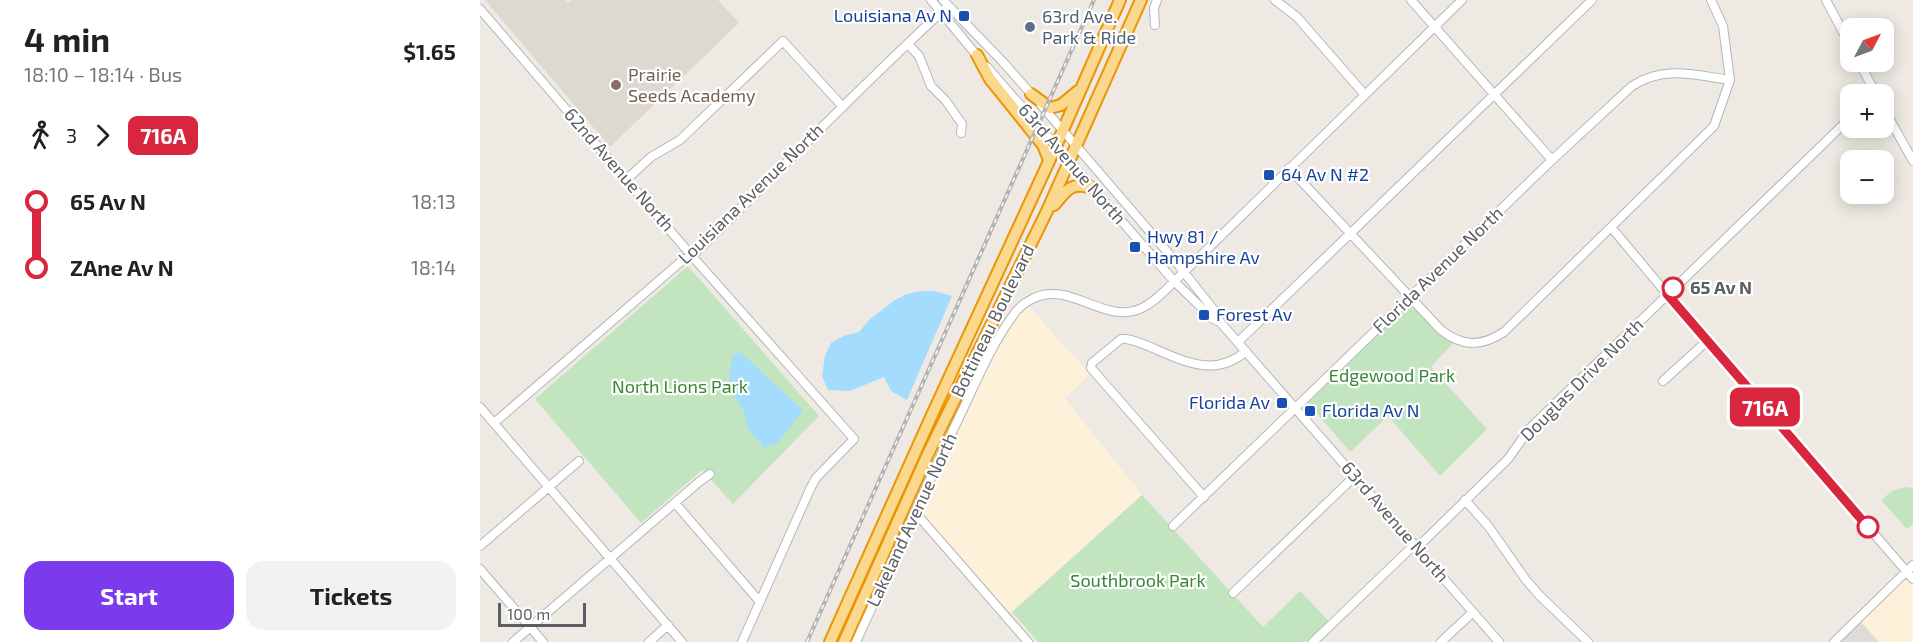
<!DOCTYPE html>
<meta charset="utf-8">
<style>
body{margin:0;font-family:"Exo 2",sans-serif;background:#f2f2f2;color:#222;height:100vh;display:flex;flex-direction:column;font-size:22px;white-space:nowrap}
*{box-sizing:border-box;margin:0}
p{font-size:20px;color:#767676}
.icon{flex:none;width:33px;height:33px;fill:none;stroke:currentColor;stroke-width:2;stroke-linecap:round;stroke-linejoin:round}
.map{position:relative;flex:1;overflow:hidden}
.side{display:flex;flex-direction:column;background:#fff;width:480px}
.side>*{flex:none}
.badge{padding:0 12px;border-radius:9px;font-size:21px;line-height:39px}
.needle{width:39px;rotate:49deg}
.tools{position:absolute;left:1360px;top:18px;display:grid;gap:12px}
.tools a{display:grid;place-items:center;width:54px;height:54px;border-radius:12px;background:#fff;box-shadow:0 3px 15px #0003;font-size:30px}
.scale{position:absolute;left:18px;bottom:15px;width:88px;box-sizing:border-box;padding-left:6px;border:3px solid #5b5f63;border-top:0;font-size:16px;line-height:21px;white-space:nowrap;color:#5b5f63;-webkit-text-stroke:4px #fff;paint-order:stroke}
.map>.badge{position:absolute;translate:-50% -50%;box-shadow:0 0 0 3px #fff}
.legs{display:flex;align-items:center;gap:9px;height:66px;padding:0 24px;font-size:20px}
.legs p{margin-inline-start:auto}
.overview{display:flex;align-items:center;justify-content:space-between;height:102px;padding:0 24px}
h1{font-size:33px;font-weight:700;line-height:45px}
.cta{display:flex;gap:12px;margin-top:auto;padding:12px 24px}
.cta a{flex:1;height:69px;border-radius:18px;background:#7c3aed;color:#fff;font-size:24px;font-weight:700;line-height:69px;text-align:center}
.cta a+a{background:#f2f2f2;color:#222}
ul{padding:0 24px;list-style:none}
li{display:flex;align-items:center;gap:21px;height:66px;font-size:22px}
li i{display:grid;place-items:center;width:9px;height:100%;margin:0 8px;background:currentColor}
li i::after{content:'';width:15px;height:15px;margin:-8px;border:4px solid;border-radius:50%;background:#fff}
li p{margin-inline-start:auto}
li:first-child i{background:linear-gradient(#0000 50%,currentColor 0)}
li:last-child i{background:linear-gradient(currentColor 50%,#0000 0)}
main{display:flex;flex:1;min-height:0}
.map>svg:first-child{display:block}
.commercial{fill:#fdf2d9}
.industrial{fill:#dfdcd7}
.education{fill:#ddd9d1}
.green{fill:#c2e5c0}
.water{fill:#a3dcfd}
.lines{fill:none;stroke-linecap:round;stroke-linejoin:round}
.minor-casing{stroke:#b3b6ba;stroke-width:10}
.highway-casing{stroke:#eb9505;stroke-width:14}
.minor{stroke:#fff;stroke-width:8}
.highway{stroke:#fad88d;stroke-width:10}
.rail-casing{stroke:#b2b3b3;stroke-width:4}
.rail{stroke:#fff;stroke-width:1.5;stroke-dasharray:4.5;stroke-linecap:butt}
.line-1-casing{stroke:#fff;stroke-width:14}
.line-1{stroke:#d7263d;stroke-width:9}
.transit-dot{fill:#1a4fb4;stroke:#fff;stroke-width:2}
.service-dot{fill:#5c6f8a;stroke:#fff;stroke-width:2}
.education-dot{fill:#8d6e63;stroke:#fff;stroke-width:2}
.stop-1-dot{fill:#fff;stroke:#d7263d;stroke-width:3}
.labels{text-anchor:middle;stroke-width:4.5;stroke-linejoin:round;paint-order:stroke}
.transit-label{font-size:18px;fill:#164399;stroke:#fff;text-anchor:start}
.service-label{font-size:18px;fill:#4e5e75;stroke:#fff;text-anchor:start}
.education-label{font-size:18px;fill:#785e54;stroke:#fff;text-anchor:start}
.street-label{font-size:18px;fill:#5b5f63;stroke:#fff}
.stop-label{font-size:18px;font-weight:bold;fill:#5b5f63;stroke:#fff;text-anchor:start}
.park-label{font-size:18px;fill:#398637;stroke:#fff}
</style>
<main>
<section class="side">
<div class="overview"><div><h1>4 min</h1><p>18:10 – 18:14 · Bus</p></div><b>$1.65</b></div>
<div class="legs"><svg class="icon" aria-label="walk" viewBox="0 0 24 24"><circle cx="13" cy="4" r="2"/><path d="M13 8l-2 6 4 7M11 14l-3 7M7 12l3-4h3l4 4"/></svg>3<svg class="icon" aria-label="forward" viewBox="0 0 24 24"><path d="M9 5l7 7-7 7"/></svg><b class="badge" style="background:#d7263d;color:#fff">716A</b></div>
<ul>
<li><i style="color:#d7263d"></i><b>65 Av N</b><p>18:13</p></li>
<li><i style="color:#d7263d"></i><b>ZAne Av N</b><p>18:14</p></li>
</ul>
<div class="cta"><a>Start</a><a>Tickets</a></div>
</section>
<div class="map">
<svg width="1433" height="642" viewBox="0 0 1433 642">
<rect width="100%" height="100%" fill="#eeeae3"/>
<path class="commercial" d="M547 305 610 374 585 399 662 495 530 614 441 514 440 507 529 325Z
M1423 580 1433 583V642H1399L1381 622Z"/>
<path class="industrial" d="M1381 622 1399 642H1360Z"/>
<path class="education" d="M5 0H85L89 3 92 0H238L259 23 130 147Z"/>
<path class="green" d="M208 266 339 416 253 504 222 470 161 523 55 399Z
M929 304 962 336 973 343 951 367 1007 429 960 476 908 416 870 452 828 403Z
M1424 487 1433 488V524L1427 529 1401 500 1412 491Z
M662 495 783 627 820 591 849 621 827 642H558L532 612Z"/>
<path class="water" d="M442 291H455L472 296 427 400 411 391 404 377 370 391 348 390 342 376 345 356 351 343 366 335 379 332 390 319 415 300 427 294Z
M259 351 323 410 298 443 284 448 268 428 263 410 249 388 250 370 253 355Z"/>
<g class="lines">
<defs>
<path id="minor" d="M451 0 499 58
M463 0 523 62 553 96
M795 0 817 17 885 95
M931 0 1072 160
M1346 0 1371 47
M0 9 212 256 374 439 336 478 331 487 262 642
M675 25 674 8 677 0
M428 44 439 56 451 86 466 101 482 124 481 133
M1379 62 1396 94
M507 67 694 281 733 319 740 322
M561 105 696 262 737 314 740 322 1019 642
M1404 109 1433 161
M809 168 961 330C983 347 1001 347 1024 332L1234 126 1250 80 1243 26 1231 0
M147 179 171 157 200 140 303 41 363 107
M1131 227 1187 294 1433 579
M758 342 1112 0
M1183 381 1227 341
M0 407 202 642
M14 423 204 259 212 256C298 173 380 86 468 6
M724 497 611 368 612 363 641 339C651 338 660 343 668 346 701 360 735 379 766 351
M985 500 1009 527 1046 580 1060 596 1108 642
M195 503 280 602
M435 512 548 642
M693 526 1072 160 1152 86C1185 65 1214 75 1250 80
M0 546 99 461
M0 569 63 642
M753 593 875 476
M33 642 219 482 230 474
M169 642 188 625
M376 642C409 570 441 498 475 426 493 390 508 350 532 317 537 309 544 303 552 299 590 279 624 326 662 308 677 301 691 284 703 273L982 0
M833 642 930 549 944 541 1028 459 1050 428 1371 117
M961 642 993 612
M1354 642 1433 565"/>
<path id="highway" d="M497 55 510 79 563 145 569 160
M551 94 570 108 581 105 598 91
M574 205C587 190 591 181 613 188
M350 642 451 417 576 146 640 0
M364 642 448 454 567 211 661 0"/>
</defs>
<use href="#minor" class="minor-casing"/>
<use href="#highway" class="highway-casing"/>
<use href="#minor" class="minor"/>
<use href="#highway" class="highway"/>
<defs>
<path id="rail" d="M327 642 614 0"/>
</defs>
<use href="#rail" class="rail-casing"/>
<use href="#rail" class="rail"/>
</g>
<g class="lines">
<defs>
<path id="line-1" d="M1193 288 1187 294 1388 527"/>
</defs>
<use href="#line-1" class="line-1-casing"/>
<use href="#line-1" class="line-1"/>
</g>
<g class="transit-dot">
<rect x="478" y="10" width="12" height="12" rx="3"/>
<rect x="783" y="169" width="12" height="12" rx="3"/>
<rect x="649" y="241" width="12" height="12" rx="3"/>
<rect x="718" y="309" width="12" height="12" rx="3"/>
<rect x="796" y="397" width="12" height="12" rx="3"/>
<rect x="824" y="405" width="12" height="12" rx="3"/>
</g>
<circle class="service-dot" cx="550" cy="27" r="6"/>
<circle class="education-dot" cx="136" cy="85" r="6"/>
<g class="stop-1-dot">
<circle cx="1193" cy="288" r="10"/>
<circle cx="1388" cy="527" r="10"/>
</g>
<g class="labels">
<g class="transit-label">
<text x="472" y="22" text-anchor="end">Louisiana Av N</text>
<text x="801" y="181">64 Av N #2</text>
<text x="667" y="243">Hwy 81 /<tspan x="667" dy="21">Hampshire Av</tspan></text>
<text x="736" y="321">Forest Av</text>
<text x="790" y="409" text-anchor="end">Florida Av</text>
<text x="842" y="417">Florida Av N</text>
</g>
<g class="service-label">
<text x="562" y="23">63rd Ave.<tspan x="562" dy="21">Park &amp; Ride</tspan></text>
</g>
<g class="education-label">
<text x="148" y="81">Prairie<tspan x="148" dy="21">Seeds Academy</tspan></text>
</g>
<g class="street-label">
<text transform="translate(592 164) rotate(49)" y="6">63rd Avenue North</text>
<text transform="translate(139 170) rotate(49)" y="6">62nd Avenue North</text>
<text transform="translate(271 194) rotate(-44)" y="6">Louisiana Avenue North</text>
<text transform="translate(958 270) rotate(-44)" y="6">Florida Avenue North</text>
<text transform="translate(513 321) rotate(-64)" y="6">Bottineau Boulevard</text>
<text transform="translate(1102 380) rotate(-45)" y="6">Douglas Drive North</text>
<text transform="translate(432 520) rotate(-65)" y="6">Lakeland Avenue North</text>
<text transform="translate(915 522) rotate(49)" y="6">63rd Avenue North</text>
</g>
<g class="stop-label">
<text x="1210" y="294">65 Av N</text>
</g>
<g class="park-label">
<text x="912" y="382">Edgewood Park</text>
<text x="200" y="393">North Lions Park</text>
<text x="658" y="587">Southbrook Park</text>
</g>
</g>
</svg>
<div class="tools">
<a><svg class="needle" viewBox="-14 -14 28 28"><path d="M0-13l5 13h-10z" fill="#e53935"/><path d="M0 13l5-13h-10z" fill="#767676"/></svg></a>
<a>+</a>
<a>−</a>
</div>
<div class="scale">100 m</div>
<b class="badge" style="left:1285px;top:407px;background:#d7263d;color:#fff">716A</b>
</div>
</main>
